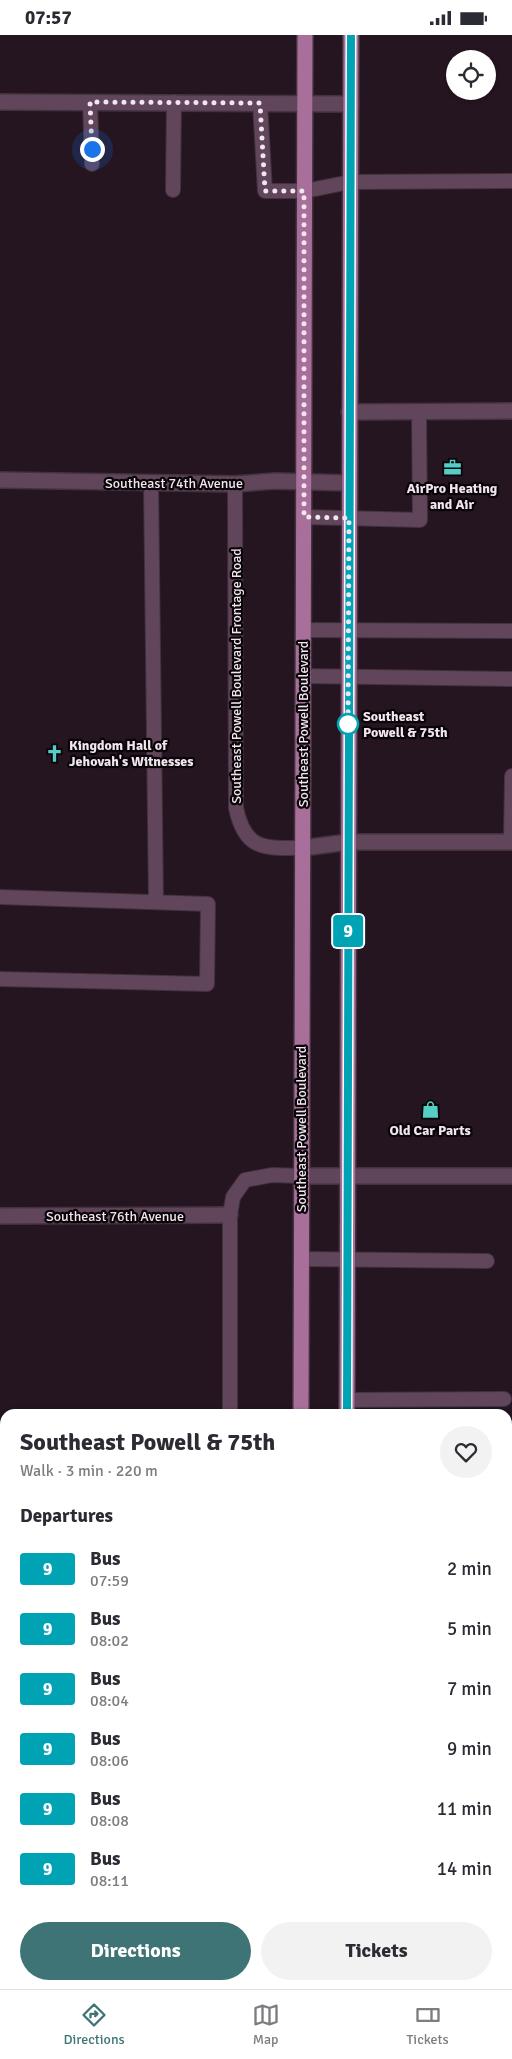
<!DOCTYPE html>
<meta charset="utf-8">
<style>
body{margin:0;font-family:Signika,sans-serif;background:#f2f2f3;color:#2b2b33;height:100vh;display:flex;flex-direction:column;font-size:19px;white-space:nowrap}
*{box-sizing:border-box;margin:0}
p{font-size:16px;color:#7c7c81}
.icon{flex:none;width:28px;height:28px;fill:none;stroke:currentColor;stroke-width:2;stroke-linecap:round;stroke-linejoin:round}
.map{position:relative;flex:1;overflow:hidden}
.sheet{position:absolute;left:0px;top:1374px;width:512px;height:581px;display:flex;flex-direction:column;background:#fff;border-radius:15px 15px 0 0;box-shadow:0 1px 4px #0004}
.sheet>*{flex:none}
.badge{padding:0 10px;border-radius:4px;font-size:18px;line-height:32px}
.tools{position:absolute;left:446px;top:15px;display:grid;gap:10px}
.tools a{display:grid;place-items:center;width:50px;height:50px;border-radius:50%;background:#fff;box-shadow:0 1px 4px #0004;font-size:25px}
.you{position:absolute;width:25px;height:25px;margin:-12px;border:4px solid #fff;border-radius:50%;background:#1a73e8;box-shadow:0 0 0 8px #1a73e833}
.map>.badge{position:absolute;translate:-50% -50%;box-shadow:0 0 0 2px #fff}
h2{padding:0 20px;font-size:19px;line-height:45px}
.round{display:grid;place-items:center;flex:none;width:52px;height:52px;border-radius:26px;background:#f2f2f3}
.summary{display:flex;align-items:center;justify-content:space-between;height:85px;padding:0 20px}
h1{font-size:24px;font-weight:700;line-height:38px}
.primary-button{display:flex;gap:10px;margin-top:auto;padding:10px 20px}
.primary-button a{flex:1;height:58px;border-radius:30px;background:#3e7475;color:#fff;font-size:20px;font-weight:700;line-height:58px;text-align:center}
.primary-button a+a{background:#f2f2f3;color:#2b2b33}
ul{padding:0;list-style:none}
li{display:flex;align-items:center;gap:15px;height:60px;padding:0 20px}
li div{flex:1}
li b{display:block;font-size:19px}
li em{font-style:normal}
li .badge{min-width:55px;font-weight:700;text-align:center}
.status{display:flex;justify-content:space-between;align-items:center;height:35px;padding:0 25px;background:#fff;direction:ltr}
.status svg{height:14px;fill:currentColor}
.tabs{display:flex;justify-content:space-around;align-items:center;height:70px;border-top:1px solid #e1e1e2;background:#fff;font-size:14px;color:#7c7c81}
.tabs a{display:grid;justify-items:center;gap:2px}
.tabs .selected{color:#3e7475}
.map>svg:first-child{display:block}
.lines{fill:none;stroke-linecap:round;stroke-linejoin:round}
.service-casing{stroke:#41323e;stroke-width:16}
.minor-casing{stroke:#41323e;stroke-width:18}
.primary-casing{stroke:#41323e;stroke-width:18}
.service{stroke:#61455a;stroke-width:14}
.minor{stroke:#61455a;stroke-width:15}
.primary{stroke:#a86f9a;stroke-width:15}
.line-casing{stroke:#fff;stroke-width:11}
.line{stroke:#00a3b4;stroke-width:8}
.walk{stroke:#f1e5ee;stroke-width:5;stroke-dasharray:0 9}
.stop-dot{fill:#fff;stroke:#00a3b4;stroke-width:2.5}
.labels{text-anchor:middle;stroke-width:4.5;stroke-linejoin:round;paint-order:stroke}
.street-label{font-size:14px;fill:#f1e5ee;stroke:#090408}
.poi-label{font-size:14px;font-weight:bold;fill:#f1e5ee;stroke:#090408}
.stop-label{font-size:14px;font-weight:bold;fill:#f1e5ee;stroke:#090408;text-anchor:start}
</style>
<div class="status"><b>07:57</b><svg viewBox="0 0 49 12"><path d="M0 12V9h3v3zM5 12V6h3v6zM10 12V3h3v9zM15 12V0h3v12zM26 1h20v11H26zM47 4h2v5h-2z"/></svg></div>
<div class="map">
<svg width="512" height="1954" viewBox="0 0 512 1954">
<rect width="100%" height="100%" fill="#241521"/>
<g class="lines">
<defs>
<path id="service" d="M90 67 92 129
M260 68 265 156H305L350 147 512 146
M173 155 174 67
M151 448 156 867
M235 449 236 773C245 816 265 813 303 813
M304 482 420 485 419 376
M303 595 512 596
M303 641 512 644
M511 807 512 741
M0 862 208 869 207 949 0 944
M301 1224 487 1226
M347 1365 504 1364
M230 1379V1180L233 1162 245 1145 272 1140 301 1141
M508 1909 512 1910
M394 1950V1954
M230 1954V1950"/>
<path id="minor" d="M0 67 351 69
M349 377 512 376
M0 445 235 449 275 446 349 448
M303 813 348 807H512
M301 1141H512
M0 1181 230 1180
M508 1474H512
M0 1556H5
M508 1803H512
M0 1929H5
M59 1950V1954"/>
<path id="primary" d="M301 1379 305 0
M347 1379 351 0
M303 1954V1950
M346 1954V1950"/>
</defs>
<use href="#service" class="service-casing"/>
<use href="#minor" class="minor-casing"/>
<use href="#primary" class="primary-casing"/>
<use href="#service" class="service"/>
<use href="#minor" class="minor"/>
<use href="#primary" class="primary"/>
</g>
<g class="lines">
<defs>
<path id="line" d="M347 1379 351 0"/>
</defs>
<use href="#line" class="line-casing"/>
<use href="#line" class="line"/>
<path class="walk" d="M92 114 90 67 260 68 265 156H304V482L349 483 348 697V689"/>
</g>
<defs>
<symbol id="office-bare" viewBox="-9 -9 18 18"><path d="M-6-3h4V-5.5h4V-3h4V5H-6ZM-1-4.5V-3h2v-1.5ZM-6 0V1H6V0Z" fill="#55cec5" stroke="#090408" stroke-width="2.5" paint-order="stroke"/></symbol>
<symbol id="church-bare" viewBox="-9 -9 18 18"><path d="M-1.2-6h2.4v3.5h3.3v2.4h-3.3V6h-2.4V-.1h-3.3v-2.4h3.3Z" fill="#55cec5" stroke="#090408" stroke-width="2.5" paint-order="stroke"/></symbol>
<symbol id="shop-bare" viewBox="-9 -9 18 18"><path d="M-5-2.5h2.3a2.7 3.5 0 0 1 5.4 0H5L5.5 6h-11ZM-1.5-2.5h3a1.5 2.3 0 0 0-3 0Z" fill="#55cec5" stroke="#090408" stroke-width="2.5" paint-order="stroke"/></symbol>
</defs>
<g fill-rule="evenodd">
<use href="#office-bare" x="440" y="420" width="25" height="25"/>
<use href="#church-bare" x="42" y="706" width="25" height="25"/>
<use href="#shop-bare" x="418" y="1062" width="25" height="25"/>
</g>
<circle class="stop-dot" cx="348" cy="689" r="10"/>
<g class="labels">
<g class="street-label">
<text x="174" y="453">Southeast 74th Avenue</text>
<text transform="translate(236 641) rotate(-90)" y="5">Southeast Powell Boulevard Frontage Road</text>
<text transform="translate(303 689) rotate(-90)" y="5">Southeast Powell Boulevard</text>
<text transform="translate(301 1094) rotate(-90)" y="5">Southeast Powell Boulevard</text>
<text x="115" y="1186">Southeast 76th Avenue</text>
</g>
<g class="poi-label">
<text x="452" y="458">AirPro Heating<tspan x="452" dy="16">and Air</tspan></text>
<text x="69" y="715" text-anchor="start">Kingdom Hall of<tspan x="69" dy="16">Jehovah's Witnesses</tspan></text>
<text x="430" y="1100">Old Car Parts</text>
</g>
<g class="stop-label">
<text x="363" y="686">Southeast<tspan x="363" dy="16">Powell &amp; 75th</tspan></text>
</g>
</g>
</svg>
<div class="tools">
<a><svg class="icon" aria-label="locate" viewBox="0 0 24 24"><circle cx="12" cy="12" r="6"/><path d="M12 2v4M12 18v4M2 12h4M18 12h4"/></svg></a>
</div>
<div class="you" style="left:92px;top:114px"></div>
<b class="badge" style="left:348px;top:896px;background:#00a3b4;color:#fff">9</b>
<section class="sheet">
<div class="summary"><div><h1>Southeast Powell &amp; 75th</h1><p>Walk · 3 min · 220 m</p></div><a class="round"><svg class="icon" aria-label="heart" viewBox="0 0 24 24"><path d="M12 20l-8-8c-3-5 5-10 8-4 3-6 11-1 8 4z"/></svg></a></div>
<h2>Departures</h2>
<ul>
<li><span class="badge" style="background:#00a3b4;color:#fff">9</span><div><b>Bus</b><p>07:59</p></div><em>2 min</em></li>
<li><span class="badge" style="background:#00a3b4;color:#fff">9</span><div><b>Bus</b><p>08:02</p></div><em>5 min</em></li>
<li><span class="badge" style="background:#00a3b4;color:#fff">9</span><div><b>Bus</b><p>08:04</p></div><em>7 min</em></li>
<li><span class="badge" style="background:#00a3b4;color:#fff">9</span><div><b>Bus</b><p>08:06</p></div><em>9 min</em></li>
<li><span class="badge" style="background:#00a3b4;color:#fff">9</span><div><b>Bus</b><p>08:08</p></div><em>11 min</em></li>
<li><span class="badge" style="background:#00a3b4;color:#fff">9</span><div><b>Bus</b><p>08:11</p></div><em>14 min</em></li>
</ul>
<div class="primary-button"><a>Directions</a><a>Tickets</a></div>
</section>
</div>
<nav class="tabs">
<a class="selected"><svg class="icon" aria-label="directions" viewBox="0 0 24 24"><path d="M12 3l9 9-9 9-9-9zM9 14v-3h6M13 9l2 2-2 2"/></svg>Directions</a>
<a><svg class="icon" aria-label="map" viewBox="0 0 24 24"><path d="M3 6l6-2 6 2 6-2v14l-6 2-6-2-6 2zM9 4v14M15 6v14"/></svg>Map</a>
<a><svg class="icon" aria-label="tickets" viewBox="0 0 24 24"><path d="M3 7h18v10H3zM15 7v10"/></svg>Tickets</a>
</nav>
